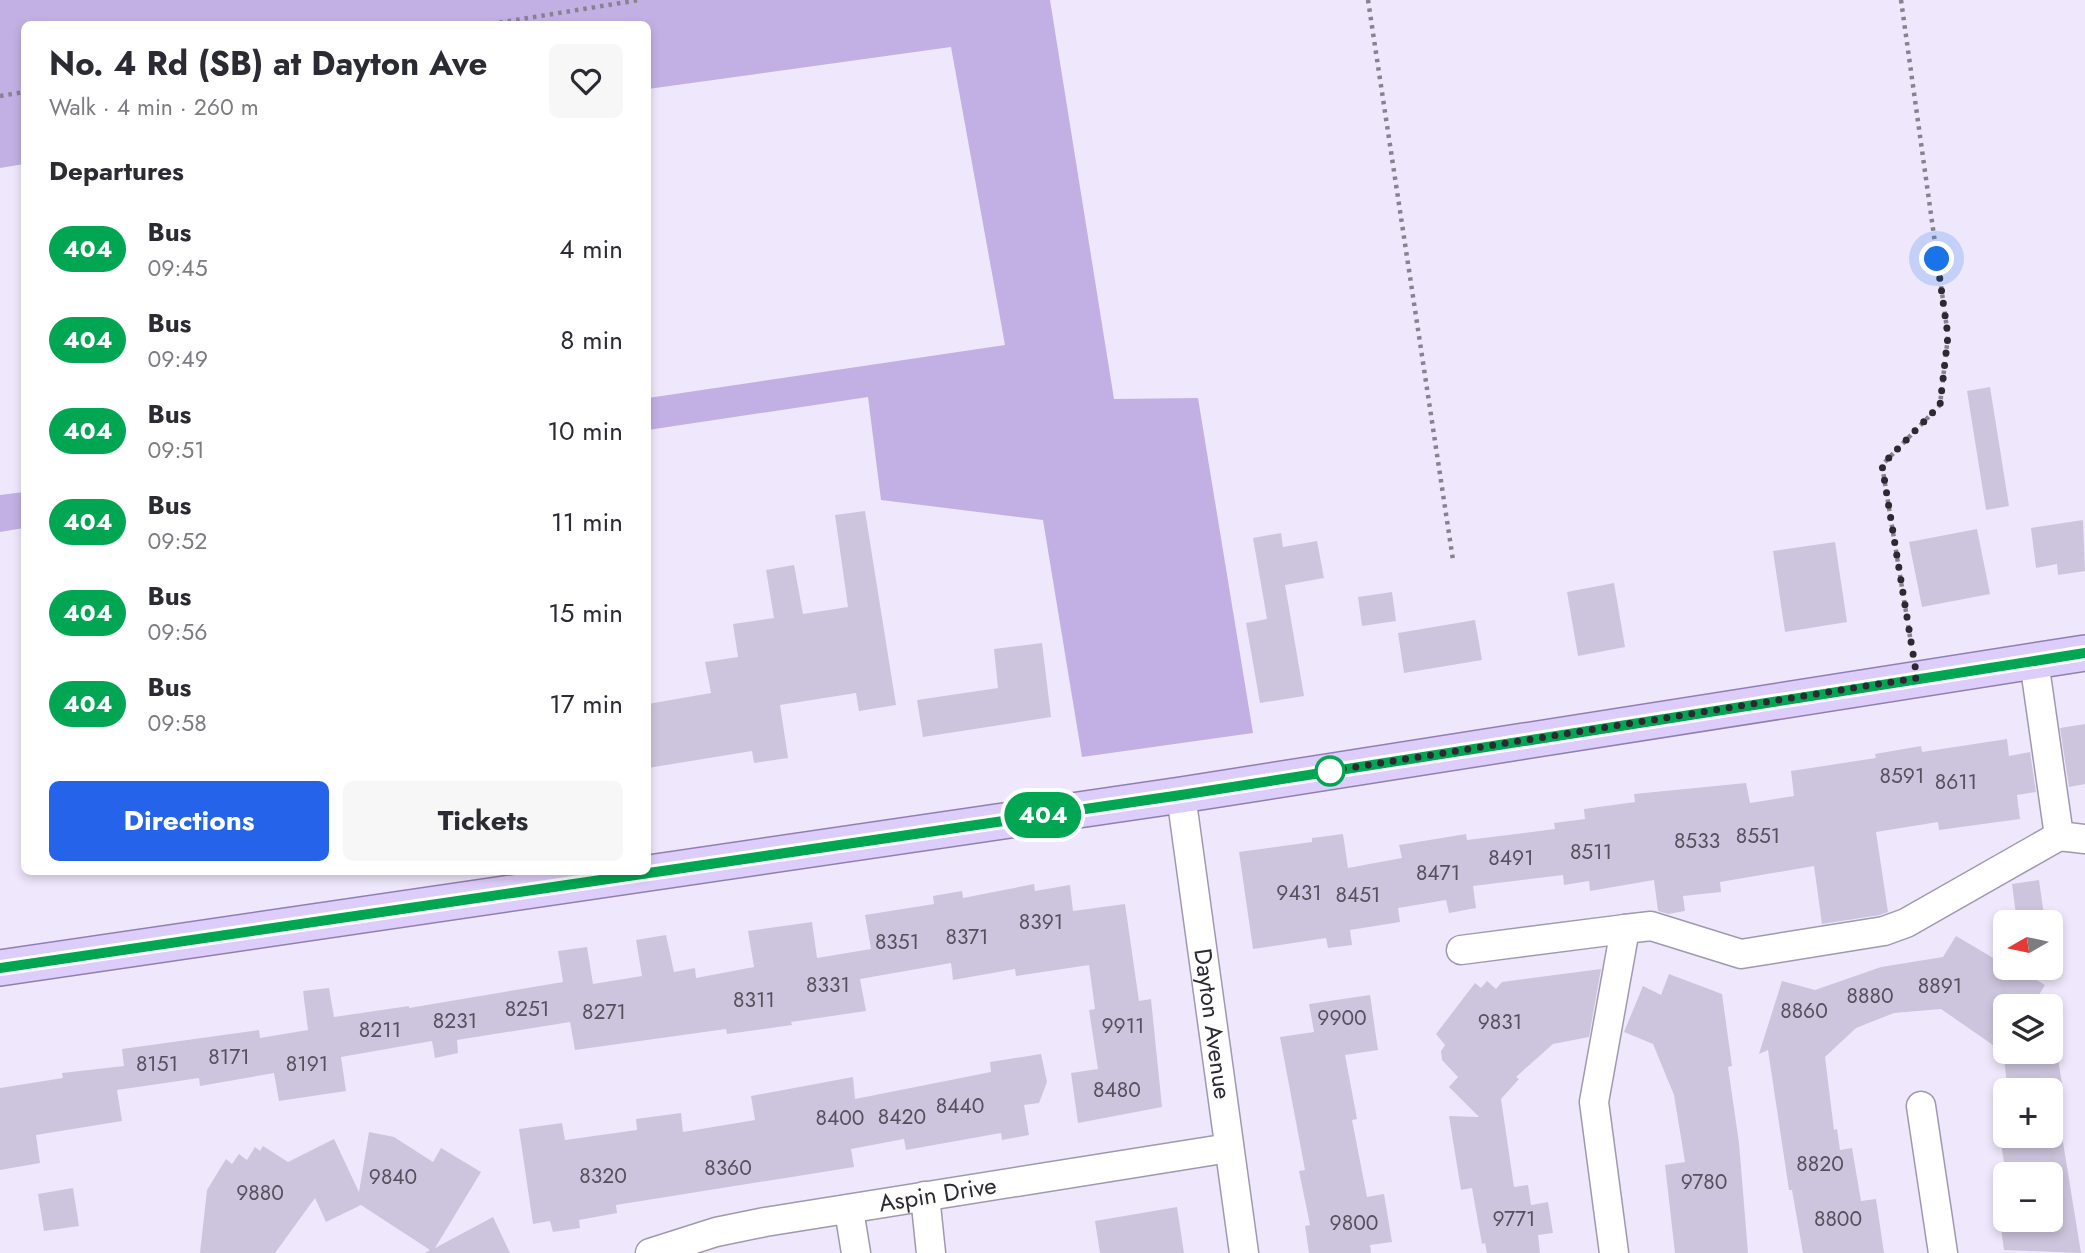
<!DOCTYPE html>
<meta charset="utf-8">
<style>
body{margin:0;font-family:Jost,sans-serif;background:#f7f7f7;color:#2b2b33;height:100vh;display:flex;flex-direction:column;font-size:26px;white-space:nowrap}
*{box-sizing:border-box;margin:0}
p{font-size:23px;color:#7c7c81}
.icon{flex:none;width:38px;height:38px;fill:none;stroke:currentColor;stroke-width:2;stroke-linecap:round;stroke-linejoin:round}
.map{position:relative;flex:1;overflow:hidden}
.side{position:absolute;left:21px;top:21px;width:630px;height:854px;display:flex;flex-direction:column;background:#fff;border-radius:10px;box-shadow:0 4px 10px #0003}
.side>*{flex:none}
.badge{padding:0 14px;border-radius:23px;font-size:24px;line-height:46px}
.needle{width:46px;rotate:261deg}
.fabs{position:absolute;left:1993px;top:910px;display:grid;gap:14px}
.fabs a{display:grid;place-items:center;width:70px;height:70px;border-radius:10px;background:#fff;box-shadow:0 4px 10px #0003;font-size:35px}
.you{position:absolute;width:35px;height:35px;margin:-18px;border:5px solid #fff;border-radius:50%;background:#1a73e8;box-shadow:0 0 0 10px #1a73e833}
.map>.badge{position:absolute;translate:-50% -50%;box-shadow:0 0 0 4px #fff}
h2{padding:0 28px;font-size:26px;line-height:63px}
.round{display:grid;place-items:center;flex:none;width:74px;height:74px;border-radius:10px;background:#f7f7f7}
.head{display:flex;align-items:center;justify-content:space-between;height:119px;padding:0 28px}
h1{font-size:33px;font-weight:700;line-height:52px}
.cta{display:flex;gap:14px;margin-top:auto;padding:14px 28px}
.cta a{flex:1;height:80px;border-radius:10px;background:#2563eb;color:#fff;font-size:28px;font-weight:700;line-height:80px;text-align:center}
.cta a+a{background:#f7f7f7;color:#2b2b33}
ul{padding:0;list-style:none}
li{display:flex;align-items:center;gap:21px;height:91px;padding:0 28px}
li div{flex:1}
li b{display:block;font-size:26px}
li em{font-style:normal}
li .badge{min-width:77px;font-weight:700;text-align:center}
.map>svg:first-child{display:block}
.green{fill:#c2b0e5}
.building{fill:#cdc5dd}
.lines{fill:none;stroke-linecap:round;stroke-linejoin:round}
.minor-casing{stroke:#a098af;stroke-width:31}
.major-casing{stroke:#917eb1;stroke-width:38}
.path{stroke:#878290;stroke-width:4.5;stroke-dasharray:3.5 5;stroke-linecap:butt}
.minor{stroke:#fff;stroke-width:28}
.major{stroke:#ddcdfa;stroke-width:35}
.line-casing{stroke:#fff;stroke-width:16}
.line{stroke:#00a651;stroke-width:10}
.walk{stroke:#2c2932;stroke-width:7;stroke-dasharray:0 12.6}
.stop-dot{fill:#fff;stroke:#00a651;stroke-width:3.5}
.labels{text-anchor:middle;stroke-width:6;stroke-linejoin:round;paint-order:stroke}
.number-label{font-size:21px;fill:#54505d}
.street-label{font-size:24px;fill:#2c2932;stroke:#fff}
</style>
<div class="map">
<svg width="2085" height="1253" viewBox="0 0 2085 1253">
<rect width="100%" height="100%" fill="#efe8fc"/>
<path class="green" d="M0 0H1050L1114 399 1198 398 1253 733 1082 757 1043 520 881 500 868 397 648 430V398L1005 345 951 47 648 89V24H24V164L0 168Z
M24 492V528L0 532V495Z"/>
<path class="building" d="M1990 387 2009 506 1986 510 1967 391Z
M865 511 896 705 859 711 856 693 780 705 788 758 754 763 752 751 648 768V704L711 693 705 662 738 657 733 624 774 618 766 570 794 565 803 614 848 607 835 515Z
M2083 520 2085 571 2058 575 2057 564 2036 568 2031 528Z
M1977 529 1990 594 1922 607 1909 542Z
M1281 533 1283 547 1317 541 1324 578 1285 585 1304 696 1260 703 1246 623 1267 619 1253 538Z
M1835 542 1847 622 1785 632 1773 551Z
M1614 583 1625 647 1578 656 1567 592Z
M1392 592 1396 621 1362 626 1358 597Z
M1475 620 1482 660 1404 673 1398 633Z
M1042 643 1051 717 923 737 917 700 998 688 994 649Z
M2085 724V784L2069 787 2060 728Z
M2007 739 2009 756 2030 752 2036 792 2017 795 2020 819 1939 830 1938 822 1876 832 1888 912 1880 915 1822 924 1814 866 1720 882 1721 892 1683 896 1685 911 1668 914 1658 911 1654 880 1590 891 1589 881 1564 885 1563 875 1473 886 1476 908 1449 913 1446 900 1398 908 1400 922 1350 930 1352 945 1328 948 1326 938 1253 949 1239 852 1312 842V838L1343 834 1348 868 1402 858 1399 845 1466 834 1467 840 1555 829 1554 823 1585 819 1584 809 1635 802 1634 794 1746 783 1750 803 1794 796 1791 771 1876 758 1875 754 1921 746 1922 752Z
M2039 880 2045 922H2017L2012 884Z
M1034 884 1035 891 1070 885 1073 911 1125 904 1139 1001 1151 999 1162 1107 1078 1123 1071 1073 1098 1069 1089 1010 1095 1009 1089 965 1016 976 1015 969 953 980 951 963 860 979 866 1011 791 1022 792 1025 727 1034 726 1029 575 1050 570 1022 457 1040 458 1053 435 1058 432 1041 341 1057 346 1091 279 1101 274 1073 200 1086 199 1078 117 1090 122 1121 36 1135 40 1163 0 1170V1088L63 1078 62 1073 124 1066 122 1049 259 1030 260 1038 308 1030 303 991 329 988 334 1017 409 1006V1008L563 982 558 951 587 947 593 984 642 976 636 940 666 935 674 972 695 968 696 978 754 967 748 931 812 922 817 958 871 949 865 915 934 904 933 896 962 891 963 898Z
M1956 936 2000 962 2002 958 2006 960V968H2017L2045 985 2032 1006H2006V1052H2057L2063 1090H2008L2003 1052 1941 1009 1894 1013 1856 1028 1825 1057 1834 1130 1837 1129 1840 1150 1852 1148 1861 1201 1876 1199 1884 1253H1803L1792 1190H1789L1768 1050 1759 1054 1782 981 1815 990 1881 967 1943 957Z
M1601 969 1589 1037 1553 1044 1516 1077 1519 1079 1501 1099 1514 1187 1528 1185 1531 1205 1548 1202 1553 1233 1538 1235 1540 1253H1487L1485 1243 1482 1244 1472 1188 1461 1190 1449 1116 1479 1117 1449 1087 1458 1077 1442 1060 1441 1051 1445 1045 1436 1034 1475 983 1481 988 1487 981 1496 989 1502 982Z
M1669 974 1722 994 1732 1066 1728 1067 1739 1143 1748 1253H1675L1665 1165 1685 1162 1674 1095 1653 1044 1624 1032 1643 986 1661 995Z
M1370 995 1378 1050 1345 1055 1357 1119 1352 1120 1367 1197 1384 1194 1392 1242 1370 1245 1371 1253H1309L1305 1226 1310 1225 1299 1171 1305 1170 1280 1037 1314 1032 1309 1004Z
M1041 1054 1047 1082 1039 1103 1024 1105 1029 1135 1002 1140 1001 1133 906 1150 904 1139 851 1149 854 1167 616 1205 617 1213 579 1220 580 1228 553 1232 550 1221 533 1224 519 1129 562 1123 565 1140 637 1130 636 1119 681 1113 683 1132 755 1120 751 1096 853 1077 855 1099 991 1072 990 1062Z
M369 1132 394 1137 433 1162 441 1148 481 1172 435 1248 493 1217 510 1253H425L430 1250 361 1205 326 1222 315 1198 275 1253H200L207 1190 226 1159 232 1164 239 1154 247 1160 255 1147 260 1151 263 1146 288 1162 334 1139 359 1192Z
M2016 1136H2062L2081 1253 2004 1250 2000 1220H2051V1174H2006L2000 1138Z
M73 1188 79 1226 44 1231 38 1194Z
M1177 1207 1184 1253H1100L1095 1221Z"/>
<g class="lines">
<defs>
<g id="minor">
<path d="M2034 661 2059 836"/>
<path id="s1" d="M1181 795 1244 1253"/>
<path d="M1625 929 1651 926 1741 954 1884 931 1906 923 2059 836 2085 839"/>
<path d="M1461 950 1625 929 1594 1102 1614 1253"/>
<path d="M1921 1106 1943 1253"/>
<path d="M925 1196 931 1253"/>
<path d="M849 1210 856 1253"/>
<path id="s2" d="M650 1253 716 1232 765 1222 1229 1148"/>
</g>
<path id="major" d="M0 968 1181 795 2085 653"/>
</defs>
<use href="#minor" class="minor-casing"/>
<use href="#major" class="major-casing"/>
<path class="path" d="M1368 0 1453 560
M1901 0 1948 336 1940 405 1882 465 1912 649
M491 24 639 0
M0 96 24 92"/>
<use href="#minor" class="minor"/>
<use href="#major" class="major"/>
</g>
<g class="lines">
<defs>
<path id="line" d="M0 968 1181 795 2085 653"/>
</defs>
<use href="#line" class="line-casing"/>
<use href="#line" class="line"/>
<path class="walk" d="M1330 771 1318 773 1917 678 1882 465 1940 405 1948 336 1937 259"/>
</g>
<circle class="stop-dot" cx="1330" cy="771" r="14"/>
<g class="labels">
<g class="number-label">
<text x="1902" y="783">8591</text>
<text x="1956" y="789">8611</text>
<text x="1758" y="843">8551</text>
<text x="1697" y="848">8533</text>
<text x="1591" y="859">8511</text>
<text x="1511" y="865">8491</text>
<text x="1438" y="880">8471</text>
<text x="1299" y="900">9431</text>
<text x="1358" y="902">8451</text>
<text x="1041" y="929">8391</text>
<text x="967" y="944">8371</text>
<text x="897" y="949">8351</text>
<text x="828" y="992">8331</text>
<text x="1940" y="993">8891</text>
<text x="1870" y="1003">8880</text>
<text x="754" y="1007">8311</text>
<text x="527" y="1016">8251</text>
<text x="1804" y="1018">8860</text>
<text x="604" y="1019">8271</text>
<text x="1342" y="1025">9900</text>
<text x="455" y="1028">8231</text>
<text x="1500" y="1029">9831</text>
<text x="1123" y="1033">9911</text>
<text x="380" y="1037">8211</text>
<text x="229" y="1064">8171</text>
<text x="157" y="1071">8151</text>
<text x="307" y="1071">8191</text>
<text x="1117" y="1097">8480</text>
<text x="960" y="1113">8440</text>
<text x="902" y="1124">8420</text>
<text x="840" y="1125">8400</text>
<text x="1820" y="1171">8820</text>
<text x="728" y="1175">8360</text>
<text x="603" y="1183">8320</text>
<text x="393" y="1184">9840</text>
<text x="1704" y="1189">9780</text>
<text x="260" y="1200">9880</text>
<text x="1514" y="1226">9771</text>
<text x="1838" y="1226">8800</text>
<text x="1354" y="1230">9800</text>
</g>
<g class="street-label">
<text dy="8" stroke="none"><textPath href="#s1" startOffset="231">Dayton Avenue</textPath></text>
<text dy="8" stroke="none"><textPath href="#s2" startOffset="294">Aspin Drive</textPath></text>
</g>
</g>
</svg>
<div class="fabs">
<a><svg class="needle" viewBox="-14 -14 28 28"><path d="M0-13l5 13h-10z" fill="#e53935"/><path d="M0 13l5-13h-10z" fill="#7c7c81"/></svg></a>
<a><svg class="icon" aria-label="layers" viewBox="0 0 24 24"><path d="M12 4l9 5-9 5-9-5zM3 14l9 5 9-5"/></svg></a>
<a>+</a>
<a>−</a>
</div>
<div class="you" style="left:1937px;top:259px"></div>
<b class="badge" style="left:1043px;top:815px;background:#00a651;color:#fff">404</b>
<section class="side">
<div class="head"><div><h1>No. 4 Rd (SB) at Dayton Ave</h1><p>Walk · 4 min · 260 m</p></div><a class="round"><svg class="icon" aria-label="heart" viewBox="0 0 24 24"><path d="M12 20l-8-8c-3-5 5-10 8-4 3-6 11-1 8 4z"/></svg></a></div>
<h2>Departures</h2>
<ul>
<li><span class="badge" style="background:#00a651;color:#fff">404</span><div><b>Bus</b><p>09:45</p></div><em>4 min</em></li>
<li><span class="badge" style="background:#00a651;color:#fff">404</span><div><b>Bus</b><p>09:49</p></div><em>8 min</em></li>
<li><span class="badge" style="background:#00a651;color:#fff">404</span><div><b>Bus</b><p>09:51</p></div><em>10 min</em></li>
<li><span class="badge" style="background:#00a651;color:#fff">404</span><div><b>Bus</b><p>09:52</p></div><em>11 min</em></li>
<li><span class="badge" style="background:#00a651;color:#fff">404</span><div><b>Bus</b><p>09:56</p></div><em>15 min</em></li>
<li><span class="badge" style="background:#00a651;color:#fff">404</span><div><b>Bus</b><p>09:58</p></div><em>17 min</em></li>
</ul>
<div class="cta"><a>Directions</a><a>Tickets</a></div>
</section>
</div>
